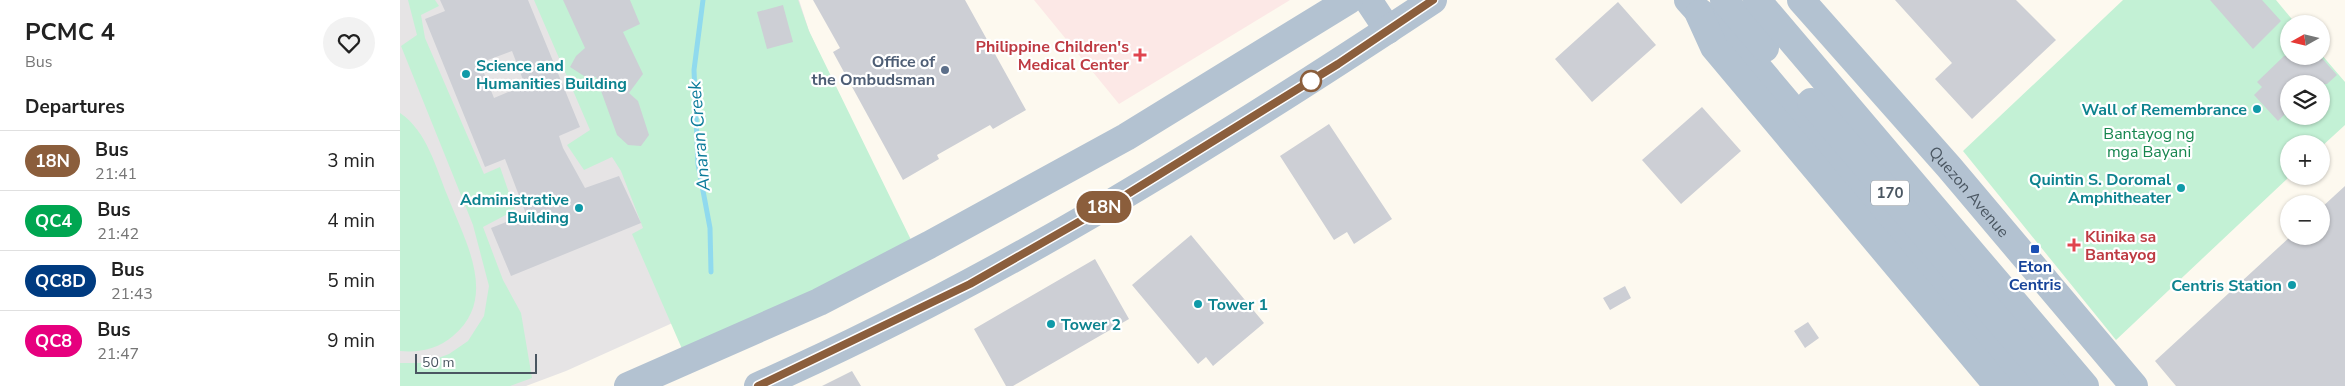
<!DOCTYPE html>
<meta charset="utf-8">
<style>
body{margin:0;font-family:"Nunito Sans",sans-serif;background:#f2f2f2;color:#222;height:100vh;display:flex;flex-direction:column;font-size:19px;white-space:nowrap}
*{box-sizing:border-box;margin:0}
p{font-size:16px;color:#767676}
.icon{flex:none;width:28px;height:28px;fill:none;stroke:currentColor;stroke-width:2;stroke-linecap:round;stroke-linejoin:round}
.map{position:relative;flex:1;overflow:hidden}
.details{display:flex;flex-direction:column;background:#fff;width:400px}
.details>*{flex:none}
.badge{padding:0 10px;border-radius:16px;font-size:18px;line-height:32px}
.needle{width:32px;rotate:262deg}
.fabs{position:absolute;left:1880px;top:15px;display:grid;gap:10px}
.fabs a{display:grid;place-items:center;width:50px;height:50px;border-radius:50%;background:#fff;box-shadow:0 1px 4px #0004;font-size:25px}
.scale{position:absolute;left:15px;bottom:12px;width:122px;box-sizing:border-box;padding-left:5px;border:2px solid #4a5661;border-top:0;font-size:14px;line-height:18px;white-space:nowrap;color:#4a5661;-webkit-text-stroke:4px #fff;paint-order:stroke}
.map>.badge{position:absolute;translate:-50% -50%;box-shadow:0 0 0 2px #fff}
h2{padding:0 25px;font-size:19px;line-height:45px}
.round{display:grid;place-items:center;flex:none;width:52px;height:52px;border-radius:26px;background:#f2f2f2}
.summary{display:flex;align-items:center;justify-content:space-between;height:85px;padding:0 25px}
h1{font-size:24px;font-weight:700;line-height:38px}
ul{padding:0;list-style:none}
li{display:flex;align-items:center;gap:15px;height:60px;padding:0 25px;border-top:1px solid #e0e0e0}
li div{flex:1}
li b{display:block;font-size:19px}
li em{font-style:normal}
li .badge{min-width:55px;font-weight:700;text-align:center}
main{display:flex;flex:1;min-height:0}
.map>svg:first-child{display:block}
.commercial{fill:#fdf9ef;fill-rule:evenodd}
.education{fill:#e6e4e5}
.medical{fill:#fce8e6}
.green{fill:#c3f1d5;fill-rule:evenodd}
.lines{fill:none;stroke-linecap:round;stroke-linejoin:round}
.stream{stroke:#90daee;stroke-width:5}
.building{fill:#cdcfd5;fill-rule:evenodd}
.major{stroke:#b3c2d1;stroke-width:28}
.line-casing{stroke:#fff;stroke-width:11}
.line{stroke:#8b5e3c;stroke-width:8}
.health-dot{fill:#e0444e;stroke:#fff;stroke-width:2}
.service-dot{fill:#5c6f8a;stroke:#fff;stroke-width:2}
.culture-dot{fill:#0f9aa8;stroke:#fff;stroke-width:2}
.stop-dot{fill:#fff;stroke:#8b5e3c;stroke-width:2.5}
.transit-dot{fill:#1a4fb4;stroke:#fff;stroke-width:2}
.labels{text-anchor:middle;stroke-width:4.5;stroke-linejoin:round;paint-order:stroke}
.shield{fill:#fff;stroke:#808990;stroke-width:1}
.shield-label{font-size:15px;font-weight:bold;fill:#4a5661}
.health-label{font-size:16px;font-weight:bold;fill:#be3a42;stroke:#fff;text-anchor:end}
.service-label{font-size:16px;font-weight:bold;fill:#4e5e75;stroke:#fff;text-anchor:end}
.culture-label{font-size:16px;font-weight:bold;fill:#0d838f;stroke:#fff;text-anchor:end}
.park-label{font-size:16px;fill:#17864f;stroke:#fff}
.street-label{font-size:16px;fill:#4a5661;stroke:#fff}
.transit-label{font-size:16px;font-weight:bold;fill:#164399;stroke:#fff}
.water-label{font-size:18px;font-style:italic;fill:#0c7c9b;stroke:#fff}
</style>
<main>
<section class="details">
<div class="summary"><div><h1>PCMC 4</h1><p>Bus</p></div><a class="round"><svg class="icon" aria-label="heart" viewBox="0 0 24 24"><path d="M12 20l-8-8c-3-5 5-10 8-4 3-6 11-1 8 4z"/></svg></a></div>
<h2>Departures</h2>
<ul>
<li><span class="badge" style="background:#8b5e3c;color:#fff">18N</span><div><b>Bus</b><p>21:41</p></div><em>3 min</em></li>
<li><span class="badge" style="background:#00a651;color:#fff">QC4</span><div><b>Bus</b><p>21:42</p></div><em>4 min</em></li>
<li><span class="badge" style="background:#003b80;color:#fff">QC8D</span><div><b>Bus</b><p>21:43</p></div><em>5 min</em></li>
<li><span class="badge" style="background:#e6007e;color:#fff">QC8</span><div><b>Bus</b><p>21:47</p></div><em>9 min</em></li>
</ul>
</section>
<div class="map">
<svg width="1945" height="386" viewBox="0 0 1945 386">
<rect width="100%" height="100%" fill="#f5f3f3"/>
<path class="commercial" d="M0 0H1945V386H0ZM1889 24H1921V56H1889ZM1889 84H1921V116H1889ZM1889 144H1921V176H1889ZM1889 204H1921V236H1889Z"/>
<path class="education" d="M0 0H399L409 31 494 217 268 325 166 371 126 386H0Z"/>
<path class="medical" d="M634 0H890L719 104Z"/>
<path class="green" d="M8 0H35L39 6 21 15 25 38 84 174 100 167 115 210 83 227 103 280 121 313 132 378 110 386H0V363H25L49 354 68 341 84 316 89 286 73 225 1 46 17 35Z
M134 0H398L409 31 514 246 286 358 232 234 243 228 221 171 212 157 184 170 167 145 190 130Z
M1723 0H1876L1896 24H1889V56H1921V54L1945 82V125L1921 147V144H1889L1890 176 1716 340 1563 151ZM1889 84H1921V116H1889Z
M0 113C27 131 36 168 48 197 65 241 99 298 53 336 38 349 19 353 0 351Z"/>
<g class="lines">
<path class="stream" d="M303 0 294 70 298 164 310 228 311 272"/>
</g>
<path class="building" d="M40 0H128L180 127 159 136 163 148 185 188 219 176 241 223 111 276 91 228 126 214 105 159 85 167 25 19 45 11ZM112 51 125 85 94 98 80 63Z
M163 0H230L240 24 223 32 243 74 229 93 238 101 249 135 241 146 228 145 217 135 196 77 184 76 170 67 176 56 185 48Z
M413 0H565L626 110 593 129 590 125 537 155 539 159 503 180 433 52 440 48Z
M1495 0H1616L1656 40 1572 119 1535 79 1552 63Z
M1810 0H1862L1881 21 1853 49Z
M1218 2 1256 45 1192 102 1155 59Z
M383 5 393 42 367 49 357 12Z
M1884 56H1920L1937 75 1927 84H1889V110L1878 121 1854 95 1862 87 1857 82Z
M1302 107 1341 151 1281 204 1242 160Z
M929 124 992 219 954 244 947 232 934 240 880 156Z
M1945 186V386H1776L1755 361 1891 236H1921V208Z
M791 235 864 323 813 366 806 357 798 364 732 285Z
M695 259 729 319 613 386H606L574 329Z
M1225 286 1231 298 1210 310 1203 298Z
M1408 322 1419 338 1405 348 1394 331Z
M452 371 461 386H422Z"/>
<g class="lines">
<g class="major">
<path d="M968 0 988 30"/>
<path d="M1288 0 1297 10 1332 37 1626 386"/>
<path d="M1324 0 1365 48"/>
<path d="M1357 0 1685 386"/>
<path id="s1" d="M1401 0 1549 167 1734 386"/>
<path d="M1299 14 1314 47 1598 386"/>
<path d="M1411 102 1655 386"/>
<path d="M228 386 419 302 529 245 726 137 949 0"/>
<path d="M358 386C596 281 817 143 1033 0"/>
</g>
</g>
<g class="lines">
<defs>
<path id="line" d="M358 386 570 284 726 195 938 64 1033 0"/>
</defs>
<use href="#line" class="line-casing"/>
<use href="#line" class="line"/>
</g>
<g class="health-dot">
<path d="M737.5 47.5h5v5h5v5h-5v5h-5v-5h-5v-5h5z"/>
<path d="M1671.5 237.5h5v5h5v5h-5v5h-5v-5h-5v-5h5z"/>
</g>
<circle class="service-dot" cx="545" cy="70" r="5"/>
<g class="culture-dot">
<circle cx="66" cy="74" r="5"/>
<circle cx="1857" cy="109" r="5"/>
<circle cx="1781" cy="188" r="5"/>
<circle cx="179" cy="208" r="5"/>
<circle cx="1892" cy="285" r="5"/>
<circle cx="798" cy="304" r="5"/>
<circle cx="651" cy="324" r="5"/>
</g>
<circle class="stop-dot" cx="911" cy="81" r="10"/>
<rect class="transit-dot" x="1630" y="244" width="10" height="10" rx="2.5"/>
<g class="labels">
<rect class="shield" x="1471" y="180.5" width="38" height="25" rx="4"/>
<g class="shield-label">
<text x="1490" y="198">170</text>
</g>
<g class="health-label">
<text x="729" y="52">Philippine Children's<tspan x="729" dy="18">Medical Center</tspan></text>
<text x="1685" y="242" text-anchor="start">Klinika sa<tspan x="1685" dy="18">Bantayog</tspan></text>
</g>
<g class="service-label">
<text x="535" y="67">Office of<tspan x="535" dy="18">the Ombudsman</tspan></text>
</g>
<g class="culture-label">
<text x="76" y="71" text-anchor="start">Science and<tspan x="76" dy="18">Humanities Building</tspan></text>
<text x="1847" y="115">Wall of Remembrance</text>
<text x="1771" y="185">Quintin S. Doromal<tspan x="1771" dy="18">Amphitheater</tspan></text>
<text x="169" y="205">Administrative<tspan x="169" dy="18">Building</tspan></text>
<text x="1882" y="291">Centris Station</text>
<text x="808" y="310" text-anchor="start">Tower 1</text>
<text x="661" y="330" text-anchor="start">Tower 2</text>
</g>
<g class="park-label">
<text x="1749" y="139">Bantayog ng<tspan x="1749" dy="18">mga Bayani</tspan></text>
</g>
<g class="street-label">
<text dy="6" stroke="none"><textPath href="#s1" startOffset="255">Quezon Avenue</textPath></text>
</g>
<g class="transit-label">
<text x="1635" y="272">Eton<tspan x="1635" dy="18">Centris</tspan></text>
</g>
<g class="water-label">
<text transform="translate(299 136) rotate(-95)" y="6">Anaran Creek</text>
</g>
</g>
</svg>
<div class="fabs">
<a><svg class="needle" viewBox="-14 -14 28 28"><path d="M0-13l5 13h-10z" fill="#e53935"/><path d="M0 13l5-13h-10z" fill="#767676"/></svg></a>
<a><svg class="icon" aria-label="layers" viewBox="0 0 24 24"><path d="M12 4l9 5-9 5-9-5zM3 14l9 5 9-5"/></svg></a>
<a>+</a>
<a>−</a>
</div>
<div class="scale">50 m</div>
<b class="badge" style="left:704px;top:207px;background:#8b5e3c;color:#fff">18N</b>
</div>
</main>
